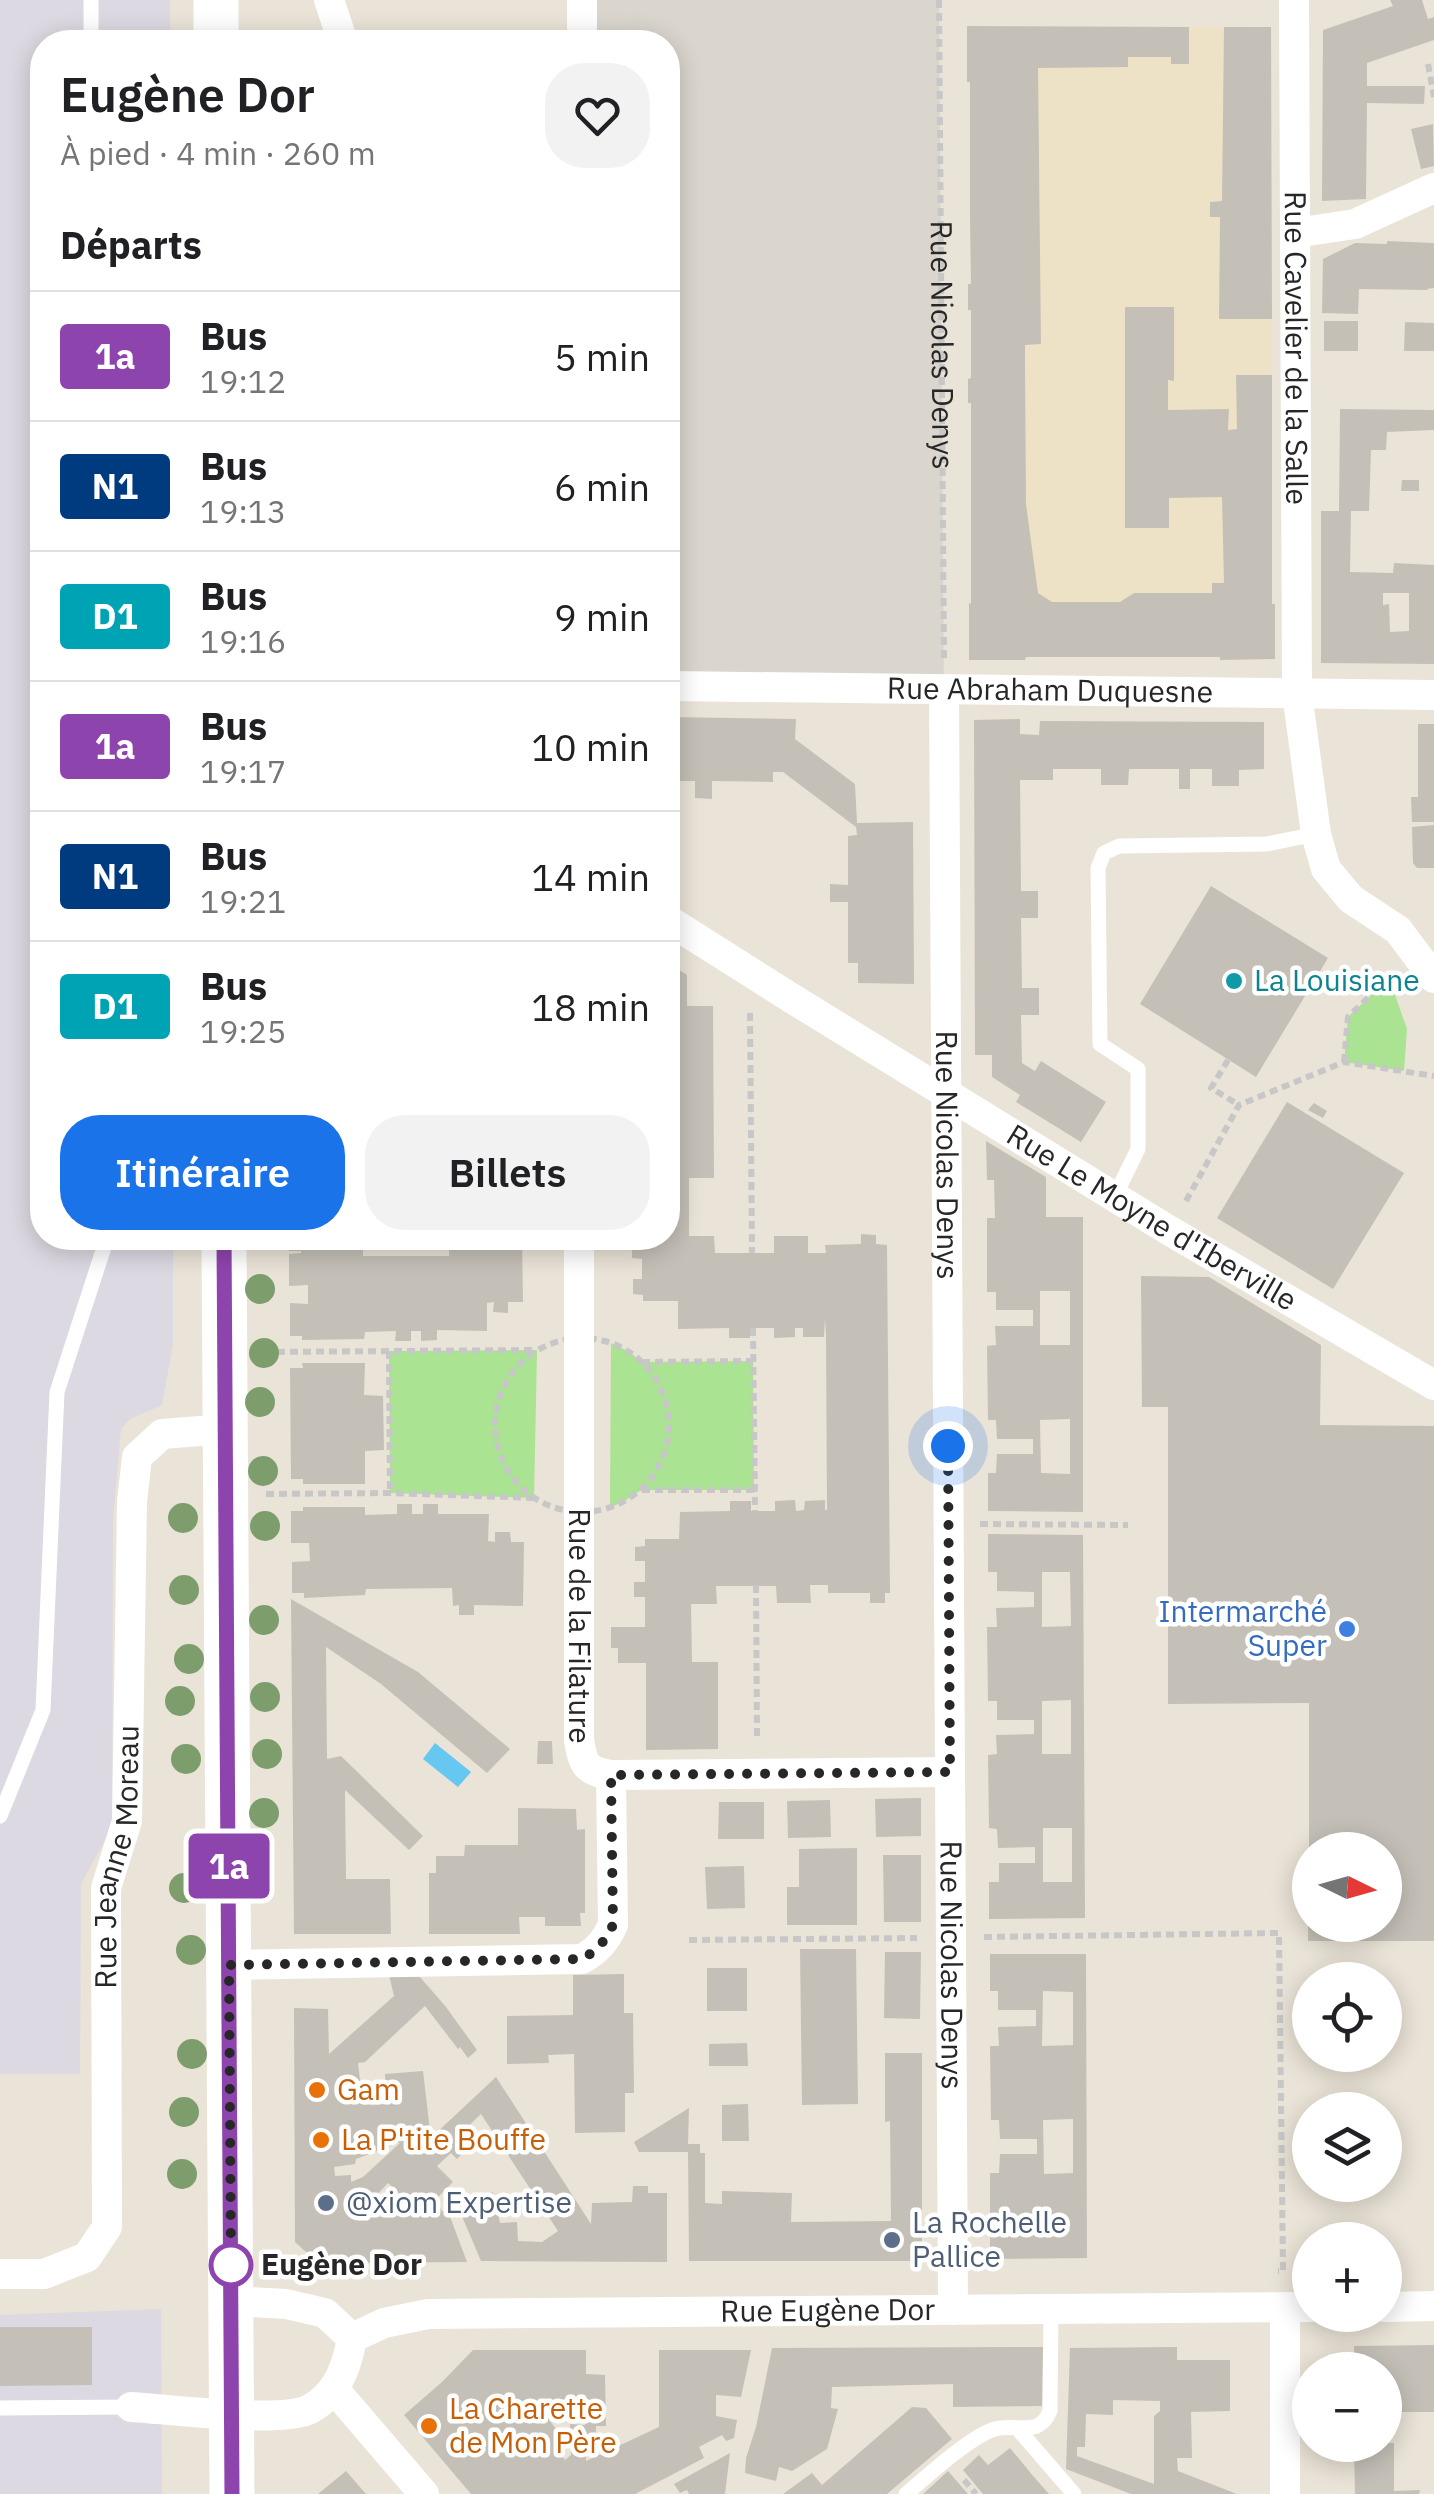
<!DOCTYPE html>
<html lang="fr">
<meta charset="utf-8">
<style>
body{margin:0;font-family:"IBM Plex Sans",sans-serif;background:#f2f2f2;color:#202124;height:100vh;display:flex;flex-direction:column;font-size:38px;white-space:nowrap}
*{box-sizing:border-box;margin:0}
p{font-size:32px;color:#757577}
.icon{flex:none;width:55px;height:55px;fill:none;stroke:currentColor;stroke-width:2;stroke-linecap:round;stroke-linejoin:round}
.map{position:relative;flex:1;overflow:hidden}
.panel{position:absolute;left:30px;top:30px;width:650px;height:1220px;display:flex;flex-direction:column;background:#fff;border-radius:40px;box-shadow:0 5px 25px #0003}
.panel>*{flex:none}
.badge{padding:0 20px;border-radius:8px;font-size:35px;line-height:65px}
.needle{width:65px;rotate:95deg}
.buttons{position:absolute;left:1292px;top:1832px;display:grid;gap:20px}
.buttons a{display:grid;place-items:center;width:110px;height:110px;border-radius:50%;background:#fff;box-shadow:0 5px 25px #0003;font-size:50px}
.you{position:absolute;width:50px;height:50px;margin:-25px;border:8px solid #fff;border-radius:50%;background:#1a73e8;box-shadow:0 0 0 15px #1a73e833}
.map>.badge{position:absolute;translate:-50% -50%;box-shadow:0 0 0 5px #fff}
h2{padding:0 30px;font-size:38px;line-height:90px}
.round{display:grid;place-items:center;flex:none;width:105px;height:105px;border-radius:40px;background:#f2f2f2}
.overview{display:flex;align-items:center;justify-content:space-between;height:170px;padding:0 30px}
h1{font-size:48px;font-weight:600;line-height:75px}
.button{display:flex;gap:20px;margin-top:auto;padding:20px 30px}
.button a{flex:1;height:115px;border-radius:40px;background:#1a73e8;color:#fff;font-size:40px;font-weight:600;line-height:115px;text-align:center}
.button a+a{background:#f2f2f2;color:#202124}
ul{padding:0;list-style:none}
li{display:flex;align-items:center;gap:30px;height:130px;padding:0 30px;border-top:2px solid #e0e0e0}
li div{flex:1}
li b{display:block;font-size:38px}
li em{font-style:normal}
li .badge{min-width:110px;font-weight:700;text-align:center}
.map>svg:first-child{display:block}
.industrial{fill:#dcd9e2}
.education{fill:#ede2c5}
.green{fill:#aae391}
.plaza{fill:#dad6ce}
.water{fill:#66c7f1}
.building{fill:#c5c0b7;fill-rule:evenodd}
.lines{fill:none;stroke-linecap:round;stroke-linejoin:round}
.path{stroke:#c7c7c7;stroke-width:6;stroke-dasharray:8 5;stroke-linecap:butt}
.lane{stroke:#fff;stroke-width:15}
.street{stroke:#fff;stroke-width:30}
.secondary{stroke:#fff;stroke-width:45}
.tree{fill:#7d9d6d}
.line-casing{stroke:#fff;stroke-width:22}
.line{stroke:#8e44ad;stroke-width:15}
.walk{stroke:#272727;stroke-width:10;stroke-dasharray:0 18}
.culture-dot{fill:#0f9aa8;stroke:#fff;stroke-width:4}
.shop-dot{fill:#3f7fe0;stroke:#fff;stroke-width:4}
.food-dot{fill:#e8710a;stroke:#fff;stroke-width:4}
.service-dot{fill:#5c6f8a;stroke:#fff;stroke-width:4}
.stop-dot{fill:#fff;stroke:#8e44ad;stroke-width:5}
.labels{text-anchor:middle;stroke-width:9;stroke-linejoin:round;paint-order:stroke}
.street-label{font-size:30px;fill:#272727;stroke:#fff}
.culture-label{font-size:30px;fill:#0d838f;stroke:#fff;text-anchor:start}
.shop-label{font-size:30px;fill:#366cbe;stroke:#fff;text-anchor:end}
.food-label{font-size:30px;fill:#c56008;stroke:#fff;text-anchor:start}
.service-label{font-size:30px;fill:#4e5e75;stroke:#fff;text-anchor:start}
.stop-label{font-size:30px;font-weight:bold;fill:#272727;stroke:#fff;text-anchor:start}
</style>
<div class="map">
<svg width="1434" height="2494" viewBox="0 0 1434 2494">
<rect width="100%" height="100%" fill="#eae3d7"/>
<path class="industrial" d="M0 0H170V42H42V1238H173V1345L162 1405 130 1419 121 1429 113 1520 112 1827 81 1884 80 2074H0Z
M161 2309 162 2494H0V2315Z"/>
<path class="education" d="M967 26 1271 27 1272 603 1275 604V659L1220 660 1219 657H1026L1025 660H969V603H971V404L968 403V379L971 378V311L968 310V284L971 283 970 218V83L967 82Z"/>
<path class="green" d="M1389 978 1407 1029 1404 1071 1344 1062 1348 1017Z
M611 1343 628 1351 642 1362 753 1361 754 1490H641L626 1500 610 1508Z
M537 1350 534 1498 390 1493 389 1351Z"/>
<path class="plaza" d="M582 0H939L944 690 668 686V42H582Z"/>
<path class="water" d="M435 1743 471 1772 458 1787 423 1759Z"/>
<path class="building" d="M1390 0H1422L1428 19 1434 17V40L1367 63V86H1425L1424 104 1367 103 1366 199 1322 201 1323 30 1393 6Z
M967 26 1189 27V64H1171V57H1128V67L1038 68 1041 344 1025 345V361L1026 504 1038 593 1052 602H1120L1134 593H1212V583H1224L1222 497 1169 498V528H1125V307H1174V381L1168 380V410L1229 409 1228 430 1237 429 1236 375H1272V604H1275V659L1220 660V657H1026L1025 660H969V603L971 604V403H968V379L971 378V310H968V284H971L970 218V82H967Z
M1224 27H1271L1272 319H1219L1220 217H1210V202L1222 201Z
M558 30 559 42H375L372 32Z
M281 31H321L325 42H281Z
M1433 124 1434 166 1421 169 1411 129Z
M1387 241 1434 243V288L1427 289 1428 290 1359 289 1358 314 1322 313 1323 259 1355 243 1387 244Z
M1324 321H1358V351H1324Z
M1405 322 1434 323V351H1404Z
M1340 409 1434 410V430L1387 432 1386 450H1371L1369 511H1351L1350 572 1393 573 1394 563 1434 565V664L1321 663V511H1339ZM1383 593H1409V631L1390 632 1389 604 1383 605Z
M1402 480H1419V491H1401Z
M668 717 796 719 795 739 855 784 857 823 913 822 914 984 858 983V963H848V902H830V884L848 885V836L857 835 856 827 783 772H773V782L712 781V799L695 798V781H668Z
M1020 719V734L1039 735 1040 721 1264 722V769L1239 770V786H1212V769H1190V789H1179V769H1129L1128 785H1101V769H1053V780H1020L1021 891H1038V918H1021L1022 988H1039V1015H1021L1022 1063 1035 1071 1041 1061 1106 1102 1081 1142 1016 1102 1020 1095 992 1077V1055H975L974 720Z
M1418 724H1434V822H1412L1411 797H1418Z
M1434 825V868H1417L1413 863 1412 827Z
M1211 886 1328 958 1256 1077 1140 1004Z
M668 963 687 975V1006H713L714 1178H689V1236H714L715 1253H774V1236H808V1253H826L825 1245 861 1244V1234L876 1235V1244L887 1245 890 1593H885V1603H870V1593H828V1585H810L811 1603H777L776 1586H716L717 1604H691L692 1662H718V1749L646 1750V1663H618V1648H611V1627H645V1597H634V1582H645V1561H635V1547L645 1546V1539H679L680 1512 730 1511V1501H751V1511H775V1501L795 1500 796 1511 804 1510 805 1501 825 1500V1510H827L826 1335 825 1319 824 1337H803V1328H795V1337L774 1338V1328H750V1338H729V1328L678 1329V1301H643V1295L633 1294V1279H642V1259L632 1258V1243H642V1238H668Z
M1287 1102 1404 1173 1333 1289 1217 1218Z
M1314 1103 1327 1111 1323 1118 1308 1110Z
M986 1141 1046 1177V1217H1083V1512L988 1511V1473H996L997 1454H1033V1439H997L996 1420H988L987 1346 996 1345 995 1326H1033V1310H996V1292H987V1218H995L994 1180H987ZM1040 1291H1070V1345H1040ZM1070 1419V1474L1041 1473 1040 1420Z
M289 1238H363V1256H449V1239L522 1238 523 1302H508V1313L493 1312 494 1302 487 1303V1331L437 1330V1340L421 1341V1331H411V1341H395L396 1331 365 1332 364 1339 302 1340V1336H290V1303L308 1304V1285L289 1286V1254L301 1253V1251H289Z
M1141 1276 1209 1277 1321 1345 1320 1425 1434 1426V1941H1308V1925H1385V1850H1309V1703L1168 1704V1407H1142Z
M302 1363H365L364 1395 383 1396 384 1450 365 1451V1484H303V1479H291L290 1368H303Z
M397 1504H412V1514H423V1504H438V1514H489L488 1541 495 1542V1532H510L511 1542H524L523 1606 474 1605V1615H459V1605L453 1606 452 1588 366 1589 365 1595 304 1598V1593H292V1562L310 1561 309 1543H291V1511H303V1507H365V1515L397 1514Z
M988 1534 1083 1535 1085 1918 989 1919V1882H999V1863H1035V1847L998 1848 997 1829 989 1828 988 1755 997 1754 996 1735 1034 1734V1720H997V1701H988L987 1627H997L996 1608 1034 1607V1592L997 1591V1572H988ZM1042 1572H1070L1071 1626 1042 1627ZM1071 1700V1754H1042V1701ZM1043 1828H1072V1882H1043Z
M291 1599 418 1672 510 1749 487 1773 381 1684 326 1647 327 1759 341 1756 423 1836 409 1850 345 1790 346 1879H390L391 1934H294Z
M538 1741H552L553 1764H537Z
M921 1798V1836L876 1837 875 1799Z
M830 1800 831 1837 788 1838 787 1801Z
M719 1802H764V1839H718Z
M518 1808 576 1809 577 1830 585 1829V1913H580L581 1926H545V1917H519L520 1934H429V1873H436V1856H464L465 1845H518Z
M857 1848V1925H787V1887H799V1849Z
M883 1855H921V1922H884Z
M744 1866 745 1908 707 1909 705 1867Z
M800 1949H856L858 2104 802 2105Z
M885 1952H921L920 2019 884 2018Z
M990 1954H1086L1087 2258 1000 2259 1001 2248H990V2173H999L1000 2154H1037V2139H1000L999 2120H991L990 2046H999L998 2027 1036 2026V2010H998V1991H990ZM1043 1991 1073 1992V2045L1042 2046ZM1073 2119V2173L1044 2174 1043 2120Z
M707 1968H747V2011H707Z
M624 1974V2013H633L634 2093H625V2132L575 2133 574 2054 548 2055 549 2063 507 2064V2016L573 2015V1975Z
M389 1975 420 1977 446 2007 477 2050 468 2058 460 2047 458 2049 425 2006 365 2062 358 2063 363 2105 386 2104 385 2074 423 2071 430 2131 433 2136 496 2077 591 2224 592 2203 632 2202 633 2186H648V2193H667V2262L481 2261 461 2214 493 2192 500 2223 517 2222 518 2241 542 2242 558 2231 481 2114 458 2136 469 2146 457 2159 451 2153 437 2166 453 2182 436 2199 442 2211H448L467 2262 318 2263 295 2242 294 2008 328 2009 329 2054 394 1996ZM401 2142 363 2177 351 2182V2175L335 2176 334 2167 355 2164 356 2159ZM388 2183 407 2201 393 2216 355 2218Z
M747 2043 748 2066H709V2044Z
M885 2053H922V2261H689L688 2152H639L634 2142 689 2108 688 2144H700V2153H705V2203L722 2204V2191L792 2193 791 2222 891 2221 890 2121 885 2122Z
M748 2104 749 2141H722V2105Z
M0 2327H92V2385L0 2386Z
M1434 2345V2412H1385V2370H1355L1354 2346Z
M1043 2347 1042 2406 953 2407V2384L832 2387 831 2408 838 2409 827 2449 792 2471 779 2467 776 2481 745 2473 746 2458 756 2427 772 2348Z
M1177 2347V2360H1230V2411L1191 2412 1192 2458H1177L1178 2471 1237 2494H1131L1066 2469 1070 2348ZM1113 2400 1160 2401V2411L1154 2416V2484L1077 2456V2447H1085L1086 2414 1113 2415Z
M473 2350H586V2374L605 2375 606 2426H596V2449L586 2450V2461L659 2427V2350H751L741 2397 716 2395V2416L737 2420 734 2438 726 2441 722 2435 699 2447 704 2458 635 2494H471L404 2415 442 2382ZM569 2402 586 2403 585 2425 570 2424 571 2455 565 2460 556 2448 562 2441V2436L549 2420Z
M912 2407 926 2408 952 2439 887 2494H783L812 2473 822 2485Z
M1385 2443H1394V2491L1420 2490 1419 2494H1355L1354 2445H1385Z
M1010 2448 1034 2477 1049 2494H983L963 2470 979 2455 988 2465Z
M730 2453 725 2494H689L687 2490 680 2493 674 2484Z
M346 2471 366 2494H318Z
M948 2471 968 2494H923Z"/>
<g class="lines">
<g class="path">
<path id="s1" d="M939 0 944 659"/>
<path d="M1428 64 1434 97"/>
<path d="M750 1013 752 1253"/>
<path d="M1228 1060 1211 1088 1239 1105"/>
<path d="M1344 1062 1348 1017 1393 974"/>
<path d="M1186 1201 1239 1105 1344 1062 1434 1076"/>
<path d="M753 1328 755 1511"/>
<circle cx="582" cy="1425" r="87"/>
<path d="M389 1351 390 1493"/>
<path d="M264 1352 536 1350"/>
<path d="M642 1362 753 1361"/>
<path d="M642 1490H754"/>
<path d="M266 1494 390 1493 533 1498"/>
<path d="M980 1524 1128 1525"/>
<path d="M756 1585 757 1739"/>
<path d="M984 1937 1279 1933 1283 2271H1278"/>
<path d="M689 1940 917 1938"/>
<path d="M964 2480 976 2494"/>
</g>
<path class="lane" d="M91 0V42
M1115 1196 1138 1149V1069L1100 1044 1098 868 1104 853 1119 846 1267 844 1316 834
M0 1816 43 1710 57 1392 107 1238
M0 2408 131 2407
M1017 2428 1074 2494
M906 2494C925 2478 972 2435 995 2429 1017 2423 1039 2438 1050 2411L1051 2309"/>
<g class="street">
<path d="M329 0 343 42"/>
<path d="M582 0V42"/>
<path id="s2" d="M1294 0 1297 693 1316 834 1326 869 1351 899 1398 930 1434 978"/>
<path d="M1295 233 1355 224 1434 188"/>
<path id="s3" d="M668 686 1434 695"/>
<path id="s4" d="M944 690 953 2310"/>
<path id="s5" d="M668 920 788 996 1170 1231 1434 1385"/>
<path id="s6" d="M579 1238V1740C583 1764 585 1771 611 1775L950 1772"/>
<path d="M229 1965 582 1959C598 1950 605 1941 613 1925L611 1775"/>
<path id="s7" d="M0 2274H44L87 2257 107 2227 106 1888 127 1821 132 1502 137 1457 162 1434 226 1429"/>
<path d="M1385 2307 1434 2306"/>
<path d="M1285 2308V2494"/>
<path id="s8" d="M352 2338 384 2323 428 2314 1310 2307"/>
<path d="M334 2389 424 2494"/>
<path d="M131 2407C168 2409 282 2424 310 2409 338 2394 347 2366 352 2338L325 2313 286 2304 231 2301"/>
</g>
<path class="secondary" d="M216 0V42
M224 1238 232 2494"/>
</g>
<g class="tree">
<circle cx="260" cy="1289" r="15"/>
<circle cx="264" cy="1353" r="15"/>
<circle cx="260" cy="1402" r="15"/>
<circle cx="263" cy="1471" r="15"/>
<circle cx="183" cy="1518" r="15"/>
<circle cx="265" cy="1526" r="15"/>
<circle cx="184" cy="1590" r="15"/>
<circle cx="264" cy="1620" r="15"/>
<circle cx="189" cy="1659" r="15"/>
<circle cx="265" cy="1697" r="15"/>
<circle cx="180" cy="1701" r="15"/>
<circle cx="267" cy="1754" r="15"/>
<circle cx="186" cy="1759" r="15"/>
<circle cx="264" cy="1813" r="15"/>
<circle cx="184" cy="1888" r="15"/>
<circle cx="191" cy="1950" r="15"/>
<circle cx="192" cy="2054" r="15"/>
<circle cx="184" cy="2112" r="15"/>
<circle cx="182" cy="2174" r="15"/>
</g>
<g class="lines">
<defs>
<path id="line" d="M224 1238 232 2494"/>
</defs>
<use href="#line" class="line-casing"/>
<use href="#line" class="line"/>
<path class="walk" d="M231 2265V2267L229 1965 582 1959C598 1950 605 1941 613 1925L611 1775 950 1772 948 1446"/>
</g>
<circle class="culture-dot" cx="1234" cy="981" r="10"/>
<circle class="shop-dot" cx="1347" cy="1629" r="10"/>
<g class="food-dot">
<circle cx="317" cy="2090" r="10"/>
<circle cx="321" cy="2140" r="10"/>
<circle cx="429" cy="2426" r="10"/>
</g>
<g class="service-dot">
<circle cx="326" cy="2203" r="10"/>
<circle cx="892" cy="2240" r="10"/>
</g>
<circle class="stop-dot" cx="231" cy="2265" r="20"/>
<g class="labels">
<g class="street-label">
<text dy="10" stroke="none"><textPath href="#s1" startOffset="345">Rue Nicolas Denys</textPath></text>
<text dy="10" stroke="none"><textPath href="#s2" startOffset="348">Rue Cavelier de la Salle</textPath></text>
<text dy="10" stroke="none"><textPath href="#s3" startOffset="382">Rue Abraham Duquesne</textPath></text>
<text dy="10" stroke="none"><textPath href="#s4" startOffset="465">Rue Nicolas Denys</textPath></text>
<text dy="10" stroke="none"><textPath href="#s5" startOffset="568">Rue Le Moyne d'Iberville</textPath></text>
<text dy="10" stroke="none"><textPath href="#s6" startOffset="388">Rue de la Filature</textPath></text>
<text dy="10" stroke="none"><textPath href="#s7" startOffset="498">Rue Jeanne Moreau</textPath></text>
<text dy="10" stroke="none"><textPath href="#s4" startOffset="1275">Rue Nicolas Denys</textPath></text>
<text dy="10" stroke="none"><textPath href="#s8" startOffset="480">Rue Eugène Dor</textPath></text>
</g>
<g class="culture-label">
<text x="1254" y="991">La Louisiane</text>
</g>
<g class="shop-label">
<text x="1327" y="1622">Intermarché<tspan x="1327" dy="34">Super</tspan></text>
</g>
<g class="food-label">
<text x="337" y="2100">Gam</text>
<text x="341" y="2150">La P'tite Bouffe</text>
<text x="449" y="2419">La Charette<tspan x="449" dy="34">de Mon Père</tspan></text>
</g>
<g class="service-label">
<text x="346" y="2213">@xiom Expertise</text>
<text x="912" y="2233">La Rochelle<tspan x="912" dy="34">Pallice</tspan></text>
</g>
<g class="stop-label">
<text x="261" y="2275">Eugène Dor</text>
</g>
</g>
</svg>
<div class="buttons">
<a><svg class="needle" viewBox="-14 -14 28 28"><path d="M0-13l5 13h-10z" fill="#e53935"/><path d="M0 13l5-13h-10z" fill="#757577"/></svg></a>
<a><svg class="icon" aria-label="locate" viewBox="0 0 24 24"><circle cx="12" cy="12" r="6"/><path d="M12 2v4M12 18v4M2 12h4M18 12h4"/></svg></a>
<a><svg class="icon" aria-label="layers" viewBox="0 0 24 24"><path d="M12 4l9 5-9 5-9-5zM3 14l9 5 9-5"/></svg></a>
<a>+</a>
<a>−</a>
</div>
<div class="you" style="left:948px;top:1446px"></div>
<b class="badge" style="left:229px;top:1866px;background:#8e44ad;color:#fff">1a</b>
<section class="panel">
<div class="overview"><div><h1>Eugène Dor</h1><p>À pied · 4 min · 260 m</p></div><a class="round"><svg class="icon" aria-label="heart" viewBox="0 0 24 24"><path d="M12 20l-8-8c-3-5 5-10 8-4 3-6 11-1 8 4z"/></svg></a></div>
<h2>Départs</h2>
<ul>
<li><span class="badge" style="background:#8e44ad;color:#fff">1a</span><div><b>Bus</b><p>19:12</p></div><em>5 min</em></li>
<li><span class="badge" style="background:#003b80;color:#fff">N1</span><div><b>Bus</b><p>19:13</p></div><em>6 min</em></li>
<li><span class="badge" style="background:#00a3b4;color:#fff">D1</span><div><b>Bus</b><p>19:16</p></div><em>9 min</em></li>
<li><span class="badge" style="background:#8e44ad;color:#fff">1a</span><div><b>Bus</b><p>19:17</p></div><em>10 min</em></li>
<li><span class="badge" style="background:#003b80;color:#fff">N1</span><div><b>Bus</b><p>19:21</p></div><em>14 min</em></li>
<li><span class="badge" style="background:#00a3b4;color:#fff">D1</span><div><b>Bus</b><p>19:25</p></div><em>18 min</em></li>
</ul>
<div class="button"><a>Itinéraire</a><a>Billets</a></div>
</section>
</div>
